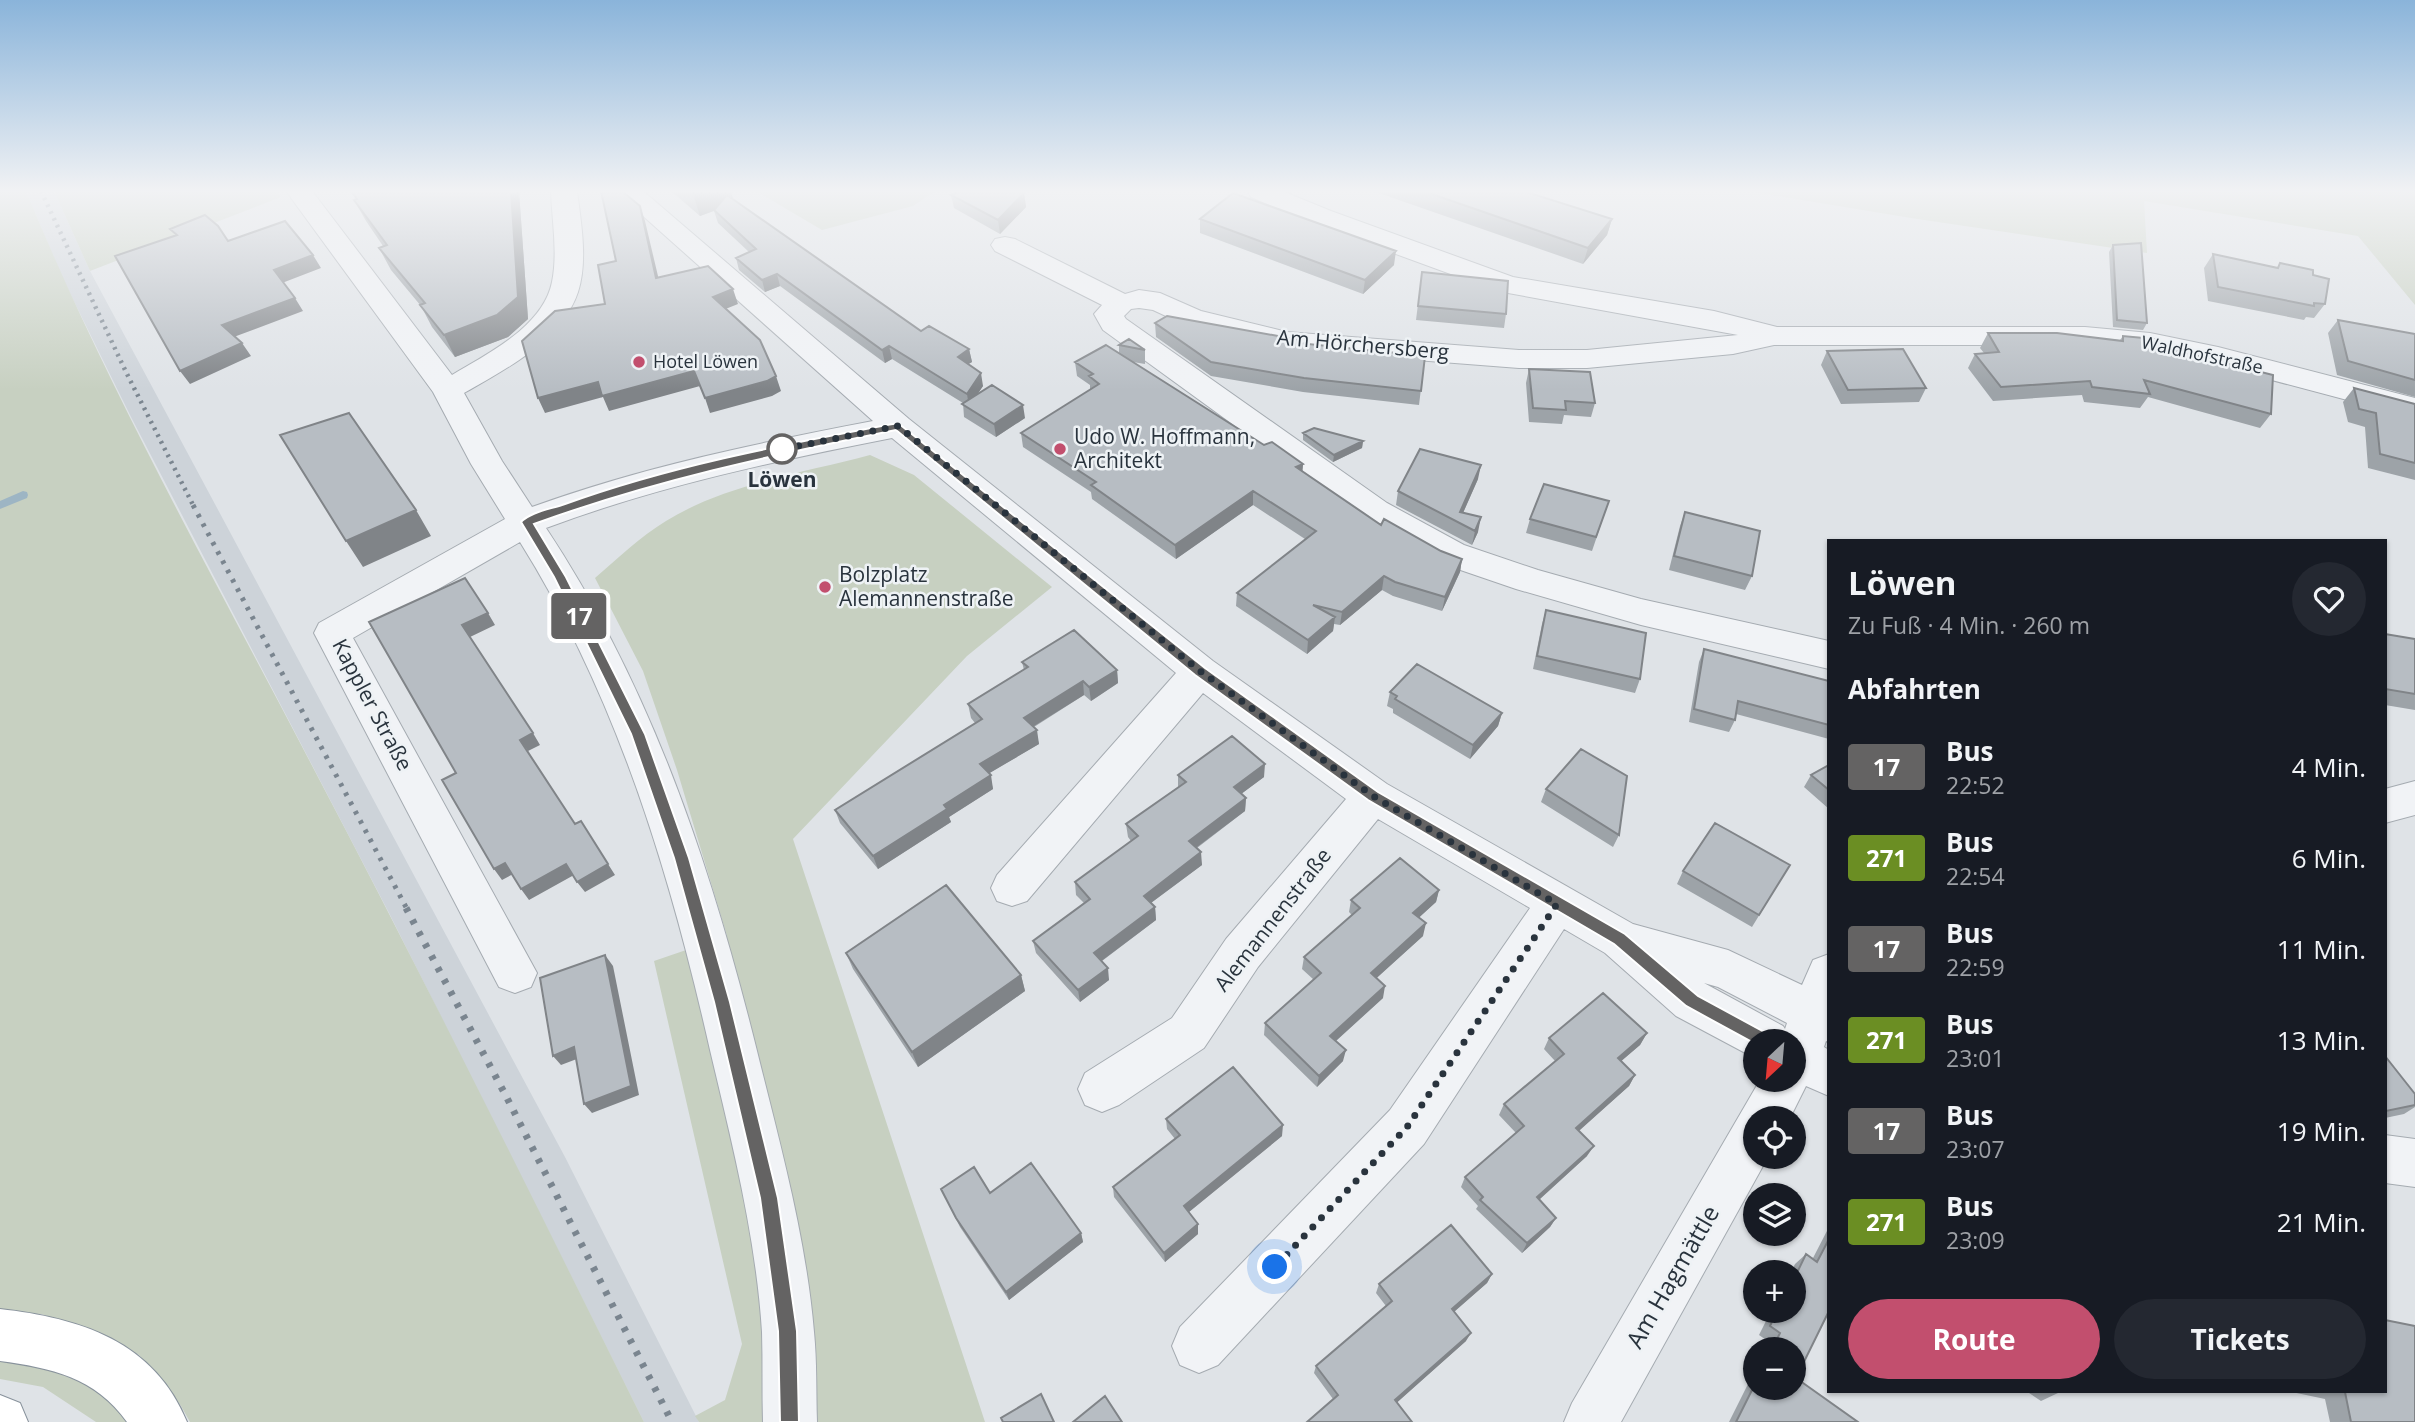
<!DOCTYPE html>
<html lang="de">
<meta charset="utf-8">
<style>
body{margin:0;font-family:"Open Sans",sans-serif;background:#242831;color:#f1f3f6;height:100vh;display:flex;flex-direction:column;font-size:26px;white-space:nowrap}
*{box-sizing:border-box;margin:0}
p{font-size:23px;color:#9ea1a6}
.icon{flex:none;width:38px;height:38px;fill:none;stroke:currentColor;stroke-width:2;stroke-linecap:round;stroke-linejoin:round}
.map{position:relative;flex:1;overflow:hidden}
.details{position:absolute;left:1827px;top:539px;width:560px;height:854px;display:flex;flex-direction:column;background:#171b24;border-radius:0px;box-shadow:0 2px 5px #0004}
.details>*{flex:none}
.badge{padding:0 14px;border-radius:5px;font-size:24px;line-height:46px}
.needle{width:46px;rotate:206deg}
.tools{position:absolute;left:1743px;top:1029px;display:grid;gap:14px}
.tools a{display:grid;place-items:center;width:63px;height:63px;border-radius:50%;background:#171b24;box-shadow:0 2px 5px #0004;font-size:35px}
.you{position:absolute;width:35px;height:35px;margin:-18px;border:5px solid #fff;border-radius:50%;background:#1a73e8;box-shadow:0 0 0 10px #1a73e833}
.map>.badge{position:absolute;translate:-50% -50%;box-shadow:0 0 0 4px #fff}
h2{padding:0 21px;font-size:26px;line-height:63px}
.round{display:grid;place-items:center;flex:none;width:74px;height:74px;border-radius:37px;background:#242831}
.headline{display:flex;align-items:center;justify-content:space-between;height:119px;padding:0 21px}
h1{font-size:33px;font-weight:700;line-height:52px}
.button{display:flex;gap:14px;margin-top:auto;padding:14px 21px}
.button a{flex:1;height:80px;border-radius:42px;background:#c24f6e;color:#fff;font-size:28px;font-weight:700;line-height:80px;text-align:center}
.button a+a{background:#242831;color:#f1f3f6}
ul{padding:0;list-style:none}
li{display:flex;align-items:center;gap:21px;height:91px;padding:0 21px}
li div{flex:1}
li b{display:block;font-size:26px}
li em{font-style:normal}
li .badge{min-width:77px;font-weight:700;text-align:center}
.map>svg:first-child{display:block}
.built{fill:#cdd3d9}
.green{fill:#c7d0c1}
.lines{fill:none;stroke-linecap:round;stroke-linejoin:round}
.stream{fill:#9db5c4;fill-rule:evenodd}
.minor-casing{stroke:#a5abb1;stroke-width:2}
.highway-casing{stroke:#88929c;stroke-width:2}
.minor{fill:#f1f3f6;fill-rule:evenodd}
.highway{fill:#fff;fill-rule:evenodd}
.rail-far2{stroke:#7a858f;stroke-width:4.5;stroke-dasharray:2.5 5;stroke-linecap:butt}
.rail-far1{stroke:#7a858f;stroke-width:5;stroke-dasharray:3.5 7;stroke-linecap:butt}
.rail{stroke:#7a858f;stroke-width:7;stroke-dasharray:4.5 9;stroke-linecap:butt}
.wall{fill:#9da3a8}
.shaded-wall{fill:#808488}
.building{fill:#b7bdc3;stroke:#808488;stroke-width:2}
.line{fill:#646363;stroke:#fff;stroke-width:2}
.walk{stroke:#29333d;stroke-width:7;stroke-dasharray:0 12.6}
.poi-dot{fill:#c24f6e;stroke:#eef2f5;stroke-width:2.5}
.stop-dot{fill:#fff;stroke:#646363;stroke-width:3.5}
.labels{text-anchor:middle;stroke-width:5;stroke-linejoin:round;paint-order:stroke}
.far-street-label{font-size:18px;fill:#29333d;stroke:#eef2f5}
.far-poi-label{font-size:18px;fill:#29333d;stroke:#eef2f5;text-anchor:start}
.street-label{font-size:21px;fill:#29333d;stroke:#eef2f5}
.poi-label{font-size:21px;fill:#29333d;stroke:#eef2f5;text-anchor:start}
.stop-label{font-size:21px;font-weight:bold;fill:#29333d;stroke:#eef2f5}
.near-street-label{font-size:24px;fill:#29333d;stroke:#eef2f5}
</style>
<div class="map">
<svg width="2415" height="1422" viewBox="0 0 2415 1422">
<rect width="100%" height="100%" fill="#dfe3e7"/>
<path class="built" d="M26 191H54L90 271 565 1157 699 1422H644L388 911 131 417 63 279Z"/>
<path class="green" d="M0 191H26C109 393 218 585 319 779 431 992 537 1207 644 1422H190L181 1406 139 1355 89 1329 41 1314 0 1313Z
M54 191H277L281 197 90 271Z
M756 191H935L913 206 822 230Z
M1747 191H2415V305L2358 236 2144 201 2147 253 1911 218Z
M870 455 914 475 1052 587 967 656 793 839 985 1422H699L695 1416 725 1400 742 1344 654 961 727 936 677 770 643 671 595 578C618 558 640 537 666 521 726 484 803 473 870 455Z
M0 1359C50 1369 97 1379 129 1422H96L43 1387 0 1379Z"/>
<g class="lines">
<path class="stream" d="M23 491 27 492 28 495 27 498 0 509V501Z"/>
<defs>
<path id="minor" d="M286 191H312L452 375C487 354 543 327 552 282 558 253 552 221 551 191H577C581 222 588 261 578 292 562 340 505 370 464 393L502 461 532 507C642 467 758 443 873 421L615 191H643L909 419 1213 661 1387 784 1633 924 1728 950 1802 985 1813 960 1829 954V1042L1826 1041 1824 1047 1829 1050V1096L1806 1086 1790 1118H1755V1157H1768L1621 1422H1564L1572 1403 1760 1080H1794V1041H1755V1058L1751 1056 1676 1016 1605 953 1564 929 1424 1144 1218 1365 1199 1373 1180 1365 1172 1346 1180 1327 1390 1110 1530 908 1378 819 1258 967 1204 1048 1119 1105 1102 1112 1085 1105 1078 1089 1085 1073 1172 1018 1226 939 1346 799 1203 693 1027 901 1012 906 997 901 991 888 997 875 1176 673 892 438C775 461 658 486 546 528 652 688 711 866 757 1051 780 1144 806 1237 814 1332 817 1362 816 1392 817 1422H763C762 1392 763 1362 762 1332 756 1237 732 1143 710 1050 670 873 617 697 520 542L353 638 537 973 531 987 515 993 499 987 314 633 319 623 505 519 471 464 433 392ZM1704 983 1718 987 1787 1023 1785 1029 1783 1026Z
M1247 191H1282L1331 211 1513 277 1714 311 1777 327H2085L2150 333 2218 347 2415 398V418L2215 365 2150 351 2085 345H1774L1733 354 1587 368H1519L1287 350 1181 323 1153 310 1139 308 1131 309 1124 316 1126 319 1387 503 1464 545 1538 570 1641 599 1829 641V669L1641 625 1516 589 1440 563 1363 519 1103 330 1094 314 1102 305 995 251 991 245 995 239 1005 237 1015 239 1125 294 1139 290 1160 293 1201 311 1287 332 1519 350H1587L1738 335 1497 291 1311 223 1251 197Z
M2415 781V815L2385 823V789Z
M2385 1135 2415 1139V1187L2385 1183Z"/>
<path id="highway" d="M0 1309C80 1318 154 1341 187 1422H127C95 1377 51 1368 0 1361Z
M0 1395 20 1403 28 1422H0Z"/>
</defs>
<use href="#minor" class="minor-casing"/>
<use href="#highway" class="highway-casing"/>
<use href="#minor" class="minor"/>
<use href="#highway" class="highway"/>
<path class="rail-far2" d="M41 191 126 372 194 507"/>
<path class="rail-far1" d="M193 505 407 909"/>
<path class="rail" d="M406 908 506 1096 672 1422"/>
</g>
<path class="wall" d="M349 191H519L528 319 508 337 455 357 432 327 421 306 391 270 379 248 383 246 366 221 354 200 356 199Z
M671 191H731L733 200 921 331 969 349 972 362 968 364 983 386 977 394 1025 418 996 437 964 417 963 403 892 359 885 363 780 286 765 292 739 270 736 258 749 252 718 223 714 211 700 216Z
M1373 191H1523L1612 219 1607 235 1583 264Z
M1024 193 1026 207 1000 234 954 208 951 195Z
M1200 219 1394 265 1363 294 1200 233Z
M2113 245 2147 323 2143 330 2113 327 2109 252Z
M2213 254 2313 275 2325 304 2314 318 2306 317 2304 320 2208 301 2204 268Z
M1422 272 1506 314 1504 328 1416 320Z
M2338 320 2415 334V397L2337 375 2328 333Z
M1155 323 1299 343 1425 356 1419 405 1303 392 1211 376 1156 337Z
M1988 333 2120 340 2123 336 2154 345 2271 414 2260 428 2148 397 2140 408 2084 402 2082 395 1993 401 1968 368 1975 354 1984 353 1980 348Z
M1119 345 1145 350V364L1133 362 1264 445 1303 464 1302 471 1381 525 1441 551 1462 559 1460 572 1442 611 1393 596 1382 590 1340 625 1334 624 1333 631 1307 654 1236 606 1237 593 1305 539 1253 505 1176 559 1092 499 1091 492 1023 447 1021 433 1090 390V385L1077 376 1075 362 1119 353Z
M1827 351 1926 388 1919 402 1841 404 1821 365Z
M1529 369 1595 403 1591 417 1564 415 1562 424 1529 422 1526 383Z
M2354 388 2415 404V480L2368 468 2365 427 2348 422 2343 402Z
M1303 433 1363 441 1362 448 1333 462 1303 440Z
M1478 479 1463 513 1478 532 1472 545 1396 505 1398 491Z
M1609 501 1592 551 1526 533 1530 519Z
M1685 512 1752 576 1745 590 1669 570 1680 526Z
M1546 610 1640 679 1635 693 1533 669 1542 624Z
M2385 634 2415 639V710L2385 705Z
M1704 649 1829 681V739L1736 714 1735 720 1729 732 1689 722 1699 662Z
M1022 662 1117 670 1118 683 1091 701 1084 695 1034 727 1039 744 989 773 993 789 949 817 951 822 878 869 840 823 835 810 975 723 971 718 968 704 1024 670Z
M1390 692 1502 713 1498 726 1470 759 1393 713V709L1387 706Z
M1829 765V809L1804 787 1811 775Z
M1178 775 1264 777 1241 794 1246 798 1245 811 1197 848 1202 865 1151 903 1155 907 1156 920 1102 961 1109 980 1080 1002 1036 953 1033 941 1084 903 1076 895 1075 882 1131 841 1128 837 1126 824 1178 787Z
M1546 789 1619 835 1613 847 1541 802Z
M1790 865 1752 927 1677 884 1683 871Z
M1439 890 1436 902 1419 917 1423 936 1376 978 1383 998 1336 1041 1343 1061 1317 1087 1264 1035 1265 1023 1314 980 1302 969 1304 957 1352 915 1349 912 1351 900Z
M846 953 1021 975 1025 991 918 1067 853 969Z
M1647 1033 1640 1045 1621 1061 1635 1075 1629 1086 1578 1131 1587 1156 1539 1200 1556 1218 1550 1227 1522 1253 1476 1209 1478 1206 1461 1187 1465 1177 1516 1133 1499 1115 1504 1104 1555 1061 1544 1049 1549 1038Z
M2385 1056 2415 1094V1107L2404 1114 2385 1118Z
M1166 1119 1282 1136 1189 1212 1198 1224V1234L1165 1262 1114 1197 1113 1187 1175 1139 1167 1129Z
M941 1189 990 1193 1081 1233 1083 1242 1009 1300 960 1227Z
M1829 1227V1311L1796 1378 1858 1422H1729L1755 1370V1388L1794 1349H1766L1769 1342 1759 1335 1771 1311H1794V1272H1791L1795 1264 1806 1254 1813 1258Z
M1492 1274 1487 1283 1454 1312 1466 1341 1397 1402 1333 1399 1314 1373 1316 1366 1386 1306 1376 1293 1379 1284Z
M2026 1391H2059L2058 1393 2041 1401Z
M2287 1391H2385L2415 1422H2330L2325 1399Z"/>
<path class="shaded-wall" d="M511 191H519L528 319 508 337 455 357 444 335Z
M692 191H731L734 203 700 216Z
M1024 193 1026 207 1000 234 998 220Z
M640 206 645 221 662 293 656 278Z
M1612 219 1607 235 1583 264 1588 248Z
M1396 251 1394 265 1363 294 1365 280Z
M313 255 321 268 282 283 274 270Z
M777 274 780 286 765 292 762 280Z
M733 289 738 304 718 312 713 297Z
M295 298 303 311 231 338 222 325Z
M242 343 251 356 190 384 180 371Z
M889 346 892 359 885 363 882 350Z
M969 349 972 362 960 369 958 357Z
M694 371 700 386 609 411 603 397 545 413 538 398 598 382Z
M981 373 983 386 969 407 967 394Z
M776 376 781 391 772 396 710 413 705 398Z
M1023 405 1025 418 996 437 994 424Z
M1363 441 1362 448 1333 462 1334 455Z
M1303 464 1302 478 1296 467Z
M1481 465 1478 479 1459 522 1460 512Z
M1253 491V505L1176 559 1175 545Z
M416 510 431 536 363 567 346 541Z
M1481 517 1478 532 1472 545 1475 531Z
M1462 559 1460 572 1442 611 1445 597Z
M1384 576 1382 590 1340 625 1342 612Z
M488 613 495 625 470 637 462 625Z
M1335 617 1333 631 1307 654 1308 640Z
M1117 670 1118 683 1091 701 1089 687Z
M1083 681 1084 695 1026 731 1024 718Z
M1502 713 1498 726 1470 759 1473 745Z
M1037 730 1039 744 983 777 980 764Z
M533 733 540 745 528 751 520 740Z
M1265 764 1264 777 1233 800 1234 787Z
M991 775 993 789 949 817 951 822 878 869 873 856 944 805Z
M1246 798 1245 811 1189 853V841Z
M1201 852 1202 865 1144 908V896Z
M505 863 513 874 502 880 494 869Z
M566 864 574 875 529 900 521 889Z
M608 864 615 875 585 892 577 882Z
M1439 890 1436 902 1411 925 1413 913Z
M1155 907 1156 920 1096 965 1094 953Z
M1426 923 1423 936 1369 985 1371 973Z
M605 955 613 966 639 1095 592 1113 584 1104Z
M1108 968 1109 980 1080 1002 1078 990Z
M1021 975 1025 991 918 1067 912 1052Z
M1385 986 1383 998 1328 1048 1330 1036Z
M1647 1033 1640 1045 1612 1069 1618 1058Z
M574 1047 582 1057 561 1065 553 1056Z
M1346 1050 1343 1061 1317 1087 1319 1076Z
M1635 1075 1629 1086 1570 1139 1576 1128Z
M1283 1125 1282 1136 1184 1216V1206Z
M1594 1146 1587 1156 1531 1207 1537 1197Z
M1556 1218 1550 1227 1522 1253 1527 1243Z
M1198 1224V1234L1165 1262 1164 1253Z
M1081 1233 1083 1242 1009 1300 1006 1292Z
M1492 1274 1487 1283 1448 1317 1452 1309Z
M1471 1333 1466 1341 1392 1407 1395 1400Z"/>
<path class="building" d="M352 191H511L518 297 497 315 444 335 420 305 425 303 379 248 387 245 354 200 357 199Z
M601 191H622L640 206 656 278 708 266 733 289 713 297 760 340 776 376 767 381 705 398 694 371 602 396 598 382 538 398 522 341 555 311 605 304 598 265 616 261Z
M959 191H1020L1024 193 998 220 951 195Z
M1423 191H1523L1612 219 1588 248Z
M1233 193 1396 251 1365 280 1200 219Z
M727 195 921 331 929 326 969 349 958 357 981 373 967 394 889 346 882 350 777 274 762 280 736 258 756 249 714 210Z
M205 215 218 226 228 241 285 221 313 255 274 270 295 298 222 325 242 343 180 371 115 256 177 235 170 229Z
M2141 243 2147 323 2117 320 2113 245Z
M2213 254 2278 268 2280 263 2313 270V275L2329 279 2325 304 2314 303V306L2218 287Z
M1422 272 1508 281 1506 314 1418 306Z
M1167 316 1300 340 1298 343 1425 356 1421 391 1304 378 1211 362 1155 323Z
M2338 320 2415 334V380L2348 361Z
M1988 333H2057L2123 341V336L2154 339V345L2273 375 2271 414 2144 380 2150 394 2092 387 2090 381 2001 387 1975 354 1999 352Z
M1129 339 1145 350 1119 345Z
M1106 345 1264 445 1272 442 1303 464 1296 467 1381 525 1384 519 1441 551 1462 559 1445 597 1395 582 1384 576 1342 612 1313 605 1335 617 1308 640 1237 593 1316 531 1253 491 1175 545 1091 485 1096 482 1021 433 1099 384 1089 376 1093 374 1075 362Z
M1903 349 1926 388 1848 390 1827 351Z
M1529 369 1590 372 1595 403 1565 401 1566 410 1533 408Z
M992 385 1023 405 994 424 962 404Z
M2354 388 2415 404V463L2380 454 2376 413 2359 409Z
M349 413 416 510 346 541 280 435Z
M1314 428 1363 441 1334 455 1303 433Z
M1420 449 1481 465 1460 512 1481 517 1475 531 1398 491Z
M1544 484 1609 501 1596 537 1530 519Z
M1685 512 1760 531 1752 576 1674 556Z
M465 578 488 613 462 625 533 733 520 740 575 824 581 821 608 864 577 882 566 864 521 889 505 863 494 869 442 780 456 773 369 622Z
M1546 610 1646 633 1640 679 1537 656Z
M1074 630 1117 670 1089 687 1083 681 1024 718 1037 730 980 764 991 775 944 805 947 809 873 856 835 810 982 719 968 704 1028 667 1022 662Z
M2385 634 2415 639V694L2385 689Z
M1704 649 1829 681V725L1738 701 1735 720 1694 709Z
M1417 664 1502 713 1473 745 1395 699 1397 696 1390 692Z
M1232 736 1265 764 1234 787 1246 798 1189 841 1201 852 1144 896 1155 907 1094 953 1108 968 1078 990 1033 941 1090 899 1075 882 1138 836 1126 824 1186 782 1178 775Z
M1581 749 1627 776 1619 835 1546 789Z
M1829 765V790L1811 775Z
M1715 823 1790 865 1759 915 1683 871Z
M1400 858 1439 890 1413 913 1426 923 1371 973 1385 986 1330 1036 1346 1050 1319 1076 1265 1023 1321 973 1304 957 1360 908 1351 900Z
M946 885 1021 975 912 1052 846 953Z
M605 955 631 1086 584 1104 574 1047 553 1056 540 978Z
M1603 993 1647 1033 1618 1058 1635 1075 1576 1128 1594 1146 1537 1197 1556 1218 1527 1243 1480 1200 1483 1197 1465 1177 1524 1126 1504 1104 1564 1054 1549 1038Z
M2385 1056 2415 1094V1105L2386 1111 2385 1110Z
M1233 1067 1283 1125 1184 1206 1198 1224 1164 1253 1113 1187 1180 1135 1166 1119Z
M1031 1163 1081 1233 1006 1292 956 1218 941 1189 974 1167 990 1193Z
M1451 1225 1492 1274 1452 1309 1471 1333 1395 1400 1412 1422H1307L1338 1395 1316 1366 1392 1301 1379 1284Z
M1829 1239V1311L1796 1378 1858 1422H1736L1755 1384V1388H1794V1349H1772L1780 1333 1770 1326 1777 1311H1794V1279L1806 1254 1817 1262Z
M2385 1320 2415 1326V1422H2351L2345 1392 2340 1391H2385Z
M1041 1394 1054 1422H1003L1001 1418Z
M1105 1396 1122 1422H1073Z"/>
<linearGradient id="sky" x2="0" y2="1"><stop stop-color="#8ab4da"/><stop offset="0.49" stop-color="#f1f2f4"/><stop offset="1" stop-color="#f1f2f4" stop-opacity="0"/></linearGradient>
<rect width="2415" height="390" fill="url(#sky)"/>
<path class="line" d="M898 423 1205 668 1378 792 1625 934 1698 996 1772 1036 1775 1041 1772 1047 1767 1049 1761 1047 1686 1006 1614 944 1368 800 1195 675 896 430C773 455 652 481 534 524L566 577 645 734 689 858 730 1002 778 1198 797 1331 799 1422H780L778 1331 760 1198 714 1002 674 858 631 734 554 577 521 522C530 512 551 509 565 504 672 465 787 444 898 423Z"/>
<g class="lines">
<path class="walk" d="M782 449 778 450 898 426 1200 671 1373 796 1557 904 1407 1127 1275 1267"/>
</g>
<g class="poi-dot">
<circle cx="639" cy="362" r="7"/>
<circle cx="1060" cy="449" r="7"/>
<circle cx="825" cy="587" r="7"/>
</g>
<circle class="stop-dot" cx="782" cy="449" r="14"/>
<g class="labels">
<g class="far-street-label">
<text transform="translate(2202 355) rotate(12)" y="6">Waldhofstraße</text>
</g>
<g class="far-poi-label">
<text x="653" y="368">Hotel Löwen</text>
</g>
<g class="street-label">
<text transform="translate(1363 345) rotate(5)" y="7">Am Hörchersberg</text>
<text transform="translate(372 705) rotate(62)" y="7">Kappler Straße</text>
<text transform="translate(1273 920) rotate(-52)" y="7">Alemannenstraße</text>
</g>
<g class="poi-label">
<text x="1074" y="444">Udo W. Hoffmann,<tspan x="1074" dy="24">Architekt</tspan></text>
<text x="839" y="582">Bolzplatz<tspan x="839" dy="24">Alemannenstraße</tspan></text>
</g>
<g class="stop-label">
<text x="782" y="487">Löwen</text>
</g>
<g class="near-street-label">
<text transform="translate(1673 1277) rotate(-60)" y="8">Am Hagmättle</text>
</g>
</g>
</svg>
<div class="tools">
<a><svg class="needle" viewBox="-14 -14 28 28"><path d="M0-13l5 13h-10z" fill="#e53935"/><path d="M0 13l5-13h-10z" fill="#9ea1a6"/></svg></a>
<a><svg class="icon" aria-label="locate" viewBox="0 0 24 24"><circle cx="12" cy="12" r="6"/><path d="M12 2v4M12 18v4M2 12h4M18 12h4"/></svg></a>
<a><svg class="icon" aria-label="layers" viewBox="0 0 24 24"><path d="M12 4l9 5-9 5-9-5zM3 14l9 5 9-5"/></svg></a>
<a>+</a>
<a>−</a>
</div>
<div class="you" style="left:1275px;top:1267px"></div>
<b class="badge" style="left:579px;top:616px;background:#646363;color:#fff">17</b>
<section class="details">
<div class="headline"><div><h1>Löwen</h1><p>Zu Fuß · 4 Min. · 260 m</p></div><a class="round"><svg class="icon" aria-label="heart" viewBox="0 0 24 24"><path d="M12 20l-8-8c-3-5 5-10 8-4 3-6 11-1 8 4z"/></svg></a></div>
<h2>Abfahrten</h2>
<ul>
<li><span class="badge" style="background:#646363;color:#fff">17</span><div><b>Bus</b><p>22:52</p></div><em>4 Min.</em></li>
<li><span class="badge" style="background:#6b8e23;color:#fff">271</span><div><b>Bus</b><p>22:54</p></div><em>6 Min.</em></li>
<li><span class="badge" style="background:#646363;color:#fff">17</span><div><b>Bus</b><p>22:59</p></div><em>11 Min.</em></li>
<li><span class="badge" style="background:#6b8e23;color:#fff">271</span><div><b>Bus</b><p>23:01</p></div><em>13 Min.</em></li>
<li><span class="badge" style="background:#646363;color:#fff">17</span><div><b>Bus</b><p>23:07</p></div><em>19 Min.</em></li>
<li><span class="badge" style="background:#6b8e23;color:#fff">271</span><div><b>Bus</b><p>23:09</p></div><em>21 Min.</em></li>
</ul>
<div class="button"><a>Route</a><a>Tickets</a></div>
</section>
</div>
